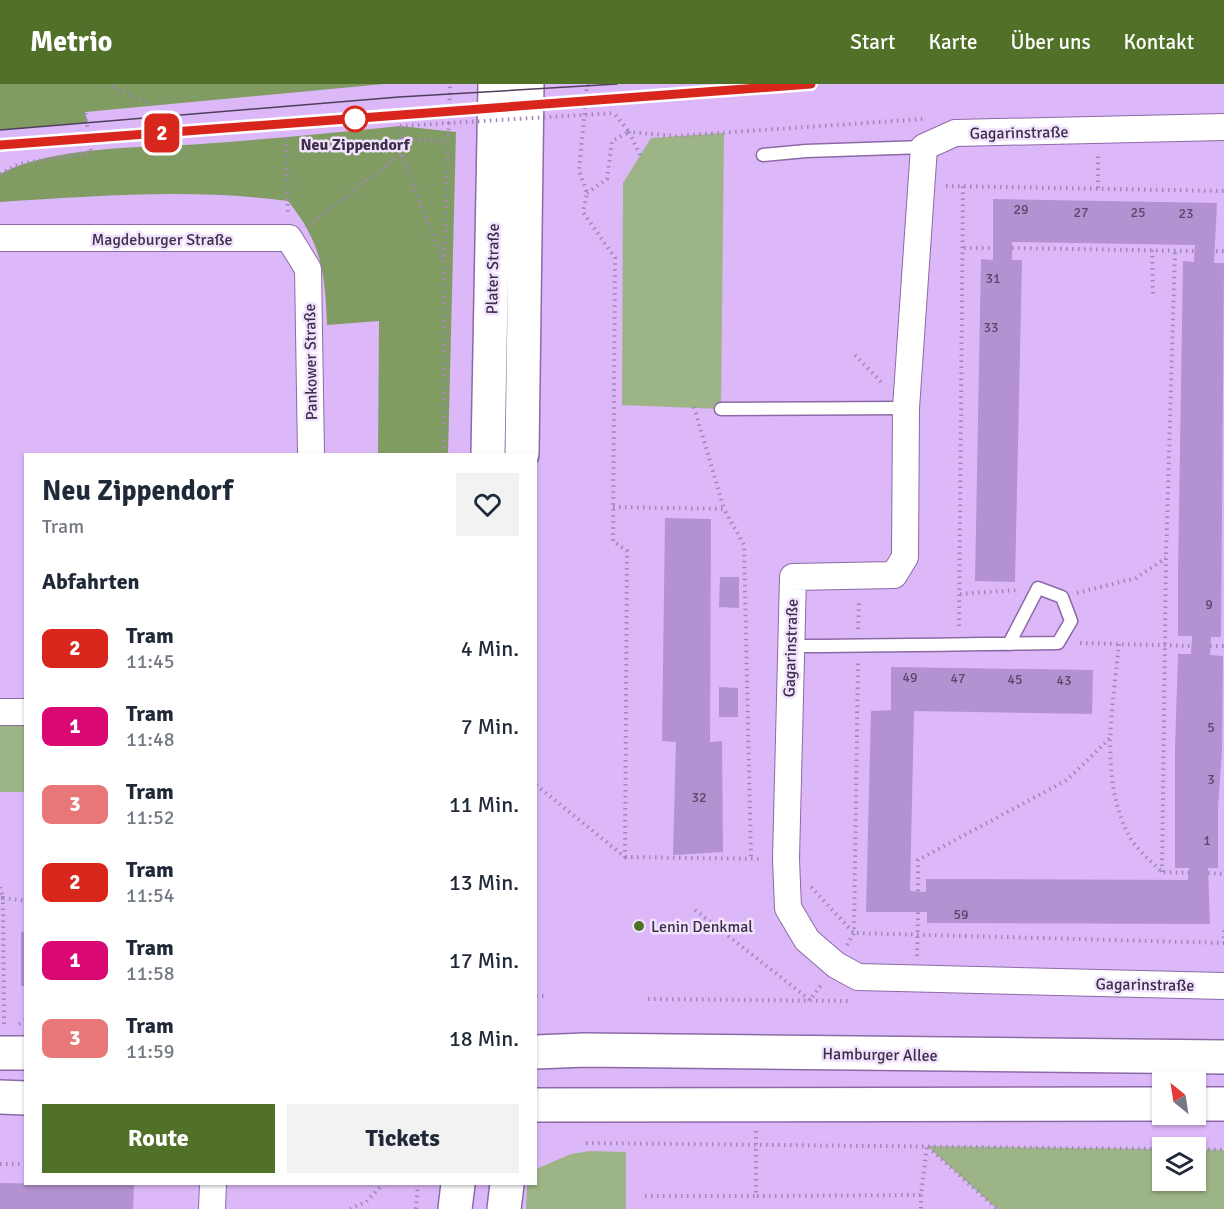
<!DOCTYPE html>
<html lang="de">
<meta charset="utf-8">
<style>
body{margin:0;font-family:Signika,sans-serif;background:#f2f2f3;color:#1f2937;height:100vh;display:flex;flex-direction:column;font-size:22px;white-space:nowrap}
*{box-sizing:border-box;margin:0}
p{font-size:20px;color:#747a83}
.icon{flex:none;width:33px;height:33px;fill:none;stroke:currentColor;stroke-width:2;stroke-linecap:round;stroke-linejoin:round}
.map{position:relative;flex:1;overflow:hidden}
.drawer{position:absolute;left:24px;top:369px;width:513px;height:732px;display:flex;flex-direction:column;background:#fff;border-radius:0px;box-shadow:0 2px 4px #0004}
.drawer>*{flex:none}
.badge{padding:0 12px;border-radius:9px;font-size:21px;line-height:39px}
.needle{width:39px;rotate:330deg}
.tools{position:absolute;left:1152px;top:987px;display:grid;gap:12px}
.tools a{display:grid;place-items:center;width:54px;height:54px;border-radius:0px;background:#fff;box-shadow:0 2px 4px #0004;font-size:30px}
.map>.badge{position:absolute;translate:-50% -50%;box-shadow:0 0 0 3px #fff}
h2{padding:0 18px;font-size:22px;line-height:54px}
.round{display:grid;place-items:center;flex:none;width:63px;height:63px;border-radius:0px;background:#f2f2f3}
.overview{display:flex;align-items:center;justify-content:space-between;height:102px;padding:0 18px}
h1{font-size:28px;font-weight:700;line-height:45px}
.cta{display:flex;gap:12px;margin-top:auto;padding:12px 18px}
.cta a{flex:1;height:69px;border-radius:0px;background:#517128;color:#fff;font-size:24px;font-weight:700;line-height:69px;text-align:center}
.cta a+a{background:#f2f2f3;color:#1f2937}
ul{padding:0;list-style:none}
li{display:flex;align-items:center;gap:18px;height:78px;padding:0 18px}
li div{flex:1}
li b{display:block;font-size:22px}
li em{font-style:normal}
li .badge{min-width:66px;font-weight:700;text-align:center}
header{display:flex;align-items:center;gap:36px;box-sizing:border-box;height:84px;padding:0 30px;background:#517128;color:#fff}
header strong{font-size:28px}
nav{display:flex;gap:33px;margin-inline-start:auto;font-size:21px}
.map>svg:first-child{display:block}
.green{fill:#9db586}
.forest{fill:#809c63}
.building{fill:#b491d0}
.lines{fill:none;stroke-linecap:round;stroke-linejoin:round}
.lane-casing{stroke:#8c6aa6;stroke-width:15}
.street-casing{stroke:#8c6aa6;stroke-width:28}
.secondary-casing{stroke:#8c6aa6;stroke-width:36}
.path{stroke:#a286b8;stroke-width:4;stroke-dasharray:1.5 4.5;stroke-linecap:butt}
.lane{stroke:#fff;stroke-width:12}
.street{stroke:#fff;stroke-width:26}
.secondary{stroke:#fff;stroke-width:33}
.tram{stroke:#503e5d;stroke-width:1.5}
.path-bridge{stroke:#a286b8;stroke-width:4;stroke-dasharray:1.5 4.5;stroke-linecap:butt}
.line-casing{stroke:#fff;stroke-width:14}
.line{stroke:#d9261c;stroke-width:9}
.stop-dot{fill:#fff;stroke:#d9261c;stroke-width:3}
.poi-dot{fill:#517128;stroke:#f1e3fe;stroke-width:2}
.labels{text-anchor:middle;stroke-width:5;stroke-linejoin:round;paint-order:stroke}
.number-label{font-size:14px;fill:#5b476a}
.street-label{font-size:16px;fill:#3d2e48;stroke:#f1e3fe}
.stop-label{font-size:16px;font-weight:bold;fill:#3d2e48;stroke:#f1e3fe}
.poi-label{font-size:16px;fill:#3d2e48;stroke:#f1e3fe;text-anchor:start}
</style>
<header>
<strong>Metrio</strong>
<nav><a>Start</a><a>Karte</a><a>Über uns</a><a>Kontakt</a></nav>
</header>
<div class="map">
<svg width="1224" height="1125" viewBox="0 0 1224 1125">
<rect width="100%" height="100%" fill="#dcb8f9"/>
<path class="green" d="M724 49 721 325 622 321 623 99 651 54Z
M0 628H25V708H0Z
M927 1062 1162 1065V1096H1196V1065L1224 1066V1125H997Z
M590 1067 626 1068V1125H526L527 1100H536V1085L571 1070Z"/>
<path class="forest" d="M0 0H384L85 28 88 39 0 46Z
M400 42 456 48 448 370H378L379 237 327 241C325 189 322 159 288 117 192 104 96 112 0 118V90C53 62 141 64 201 60 268 55 334 49 400 42Z"/>
<path class="building" d="M993 115 1217 119 1214 179H1224L1221 553H1211L1210 571 1223 572 1222 666 1218 724V784H1208L1210 840 927 839V828H866L871 627 891 626V583L1093 586 1092 630 914 627 910 807 926 808V795L1188 796 1189 784H1175V664L1178 570H1191L1192 552H1178V490L1183 177 1194 178 1195 161 1012 158V176H1022L1015 498 975 497 981 175 993 176Z
M665 434 711 435 710 658 722 657 723 768 673 771 676 658 662 657Z
M720 493H739V524L719 523Z
M719 603 738 604V633H719Z
M21 848H26V902H21Z
M0 1099 134 1101 133 1125H0Z"/>
<g class="lines">
<defs>
<path id="lane" d="M763 71 806 67 924 63
M721 325 906 324
M790 562C879 562 969 560 1058 559L1071 537 1062 513 1038 504 1009 560"/>
<path id="street" d="M1224 43 955 49 924 63 906 324 905 473 894 491 793 493 786 775 788 824 807 856 836 881 858 893 1224 902
M0 154H289L308 185 311 370
M0 628H26
M212 1125 213 1100"/>
<path id="secondary" d="M488 370 495 0
M522 370 527 0
M536 968 585 966 1224 973
M0 969H26
M0 1013 26 1014
M1196 1020H1224
M536 1021 1162 1020
M455 1125 458 1100
M504 1125 507 1100"/>
</defs>
<use href="#lane" class="lane-casing"/>
<use href="#street" class="street-casing"/>
<use href="#secondary" class="secondary-casing"/>
<path class="path" d="M107 0 151 21
M400 42 401 70 443 177
M286 54 288 130
M401 54 448 58
M640 71 629 48 675 52 923 35
M0 90 19 80 91 68 85 28
M946 102 1224 107
M1098 104V69
M587 109 607 95 612 57 629 48 614 29
M309 141 401 70
M964 164H993
M1012 164 1195 167
M1152 166 1153 211
M1216 167H1224
M855 271 883 300
M694 323 724 425
M444 370V180L450 0
M613 423 724 425 744 461 751 775
M1077 509 1136 494 1166 474
M960 510 1016 506
M959 542 963 102
M858 545 859 516
M1080 559 1192 562
M1119 560C1113 622 1099 692 1128 750 1135 764 1151 777 1162 788L1189 789
M1210 562H1224
M536 701 625 773 627 467 613 457 615 174 583 128 587 109 579 87 587 2 590 0
M625 773 762 775
M1162 788 1166 474 1175 166
M1208 789 1224 790
M0 803 3 814H0
M811 803 854 849 1224 859V842
M918 807V776L1067 696 1110 654
M695 826 810 916 822 900
M847 861 854 849 858 579
M917 872 918 828
M536 912H544
M648 915 848 917
M4 940 3 814 26 817
M19 940 26 936
M756 1047V1112L921 1111 927 1062
M586 1059 1162 1065
M928 1063 997 1125
M1196 1065 1224 1066
M0 1080H26
M921 1111V1125
M645 1112H756
M350 1125 366 1118 383 1100
M416 1125 418 1100"/>
<use href="#lane" class="lane"/>
<use href="#street" class="street"/>
<use href="#secondary" class="secondary"/>
<path class="tram" d="M0 46 399 13 617 0
M0 61 811 0"/>
<path class="path-bridge" d="M400 42 614 29"/>
</g>
<g class="lines">
<defs>
<path id="line" d="M0 61 811 0"/>
</defs>
<use href="#line" class="line-casing"/>
<use href="#line" class="line"/>
</g>
<circle class="stop-dot" cx="355" cy="35" r="12"/>
<circle class="poi-dot" cx="639" cy="842" r="6"/>
<g class="labels">
<g class="number-label">
<text x="1021" y="130">29</text>
<text x="1081" y="133">27</text>
<text x="1138" y="133">25</text>
<text x="1186" y="134">23</text>
<text x="993" y="199">31</text>
<text x="991" y="248">33</text>
<text x="1209" y="525">9</text>
<text x="910" y="598">49</text>
<text x="958" y="599">47</text>
<text x="1015" y="600">45</text>
<text x="1064" y="601">43</text>
<text x="1211" y="648">5</text>
<text x="1211" y="700">3</text>
<text x="699" y="718">32</text>
<text x="1207" y="761">1</text>
<text x="961" y="835">59</text>
</g>
<g class="street-label">
<text transform="translate(1019 48) rotate(-1)" y="6">Gagarinstraße</text>
<text x="162" y="161">Magdeburger Straße</text>
<text transform="translate(492 185) rotate(-89)" y="6">Plater Straße</text>
<text transform="translate(310 278) rotate(-91)" y="6">Pankower Straße</text>
<text transform="translate(790 564) rotate(-88)" y="6">Gagarinstraße</text>
<text transform="translate(1145 900) rotate(1)" y="6">Gagarinstraße</text>
<text transform="translate(880 970) rotate(1)" y="6">Hamburger Allee</text>
</g>
<g class="stop-label">
<text x="355" y="66">Neu Zippendorf</text>
</g>
<g class="poi-label">
<text x="651" y="848">Lenin Denkmal</text>
</g>
</g>
</svg>
<div class="tools">
<a><svg class="needle" viewBox="-14 -14 28 28"><path d="M0-13l5 13h-10z" fill="#e53935"/><path d="M0 13l5-13h-10z" fill="#747a83"/></svg></a>
<a><svg class="icon" aria-label="layers" viewBox="0 0 24 24"><path d="M12 4l9 5-9 5-9-5zM3 14l9 5 9-5"/></svg></a>
</div>
<b class="badge" style="left:162px;top:49px;background:#d9261c;color:#fff">2</b>
<section class="drawer">
<div class="overview"><div><h1>Neu Zippendorf</h1><p>Tram</p></div><a class="round"><svg class="icon" aria-label="heart" viewBox="0 0 24 24"><path d="M12 20l-8-8c-3-5 5-10 8-4 3-6 11-1 8 4z"/></svg></a></div>
<h2>Abfahrten</h2>
<ul>
<li><span class="badge" style="background:#d9261c;color:#fff">2</span><div><b>Tram</b><p>11:45</p></div><em>4 Min.</em></li>
<li><span class="badge" style="background:#da0873;color:#fff">1</span><div><b>Tram</b><p>11:48</p></div><em>7 Min.</em></li>
<li><span class="badge" style="background:#e87878;color:#fff">3</span><div><b>Tram</b><p>11:52</p></div><em>11 Min.</em></li>
<li><span class="badge" style="background:#d9261c;color:#fff">2</span><div><b>Tram</b><p>11:54</p></div><em>13 Min.</em></li>
<li><span class="badge" style="background:#da0873;color:#fff">1</span><div><b>Tram</b><p>11:58</p></div><em>17 Min.</em></li>
<li><span class="badge" style="background:#e87878;color:#fff">3</span><div><b>Tram</b><p>11:59</p></div><em>18 Min.</em></li>
</ul>
<div class="cta"><a>Route</a><a>Tickets</a></div>
</section>
</div>
